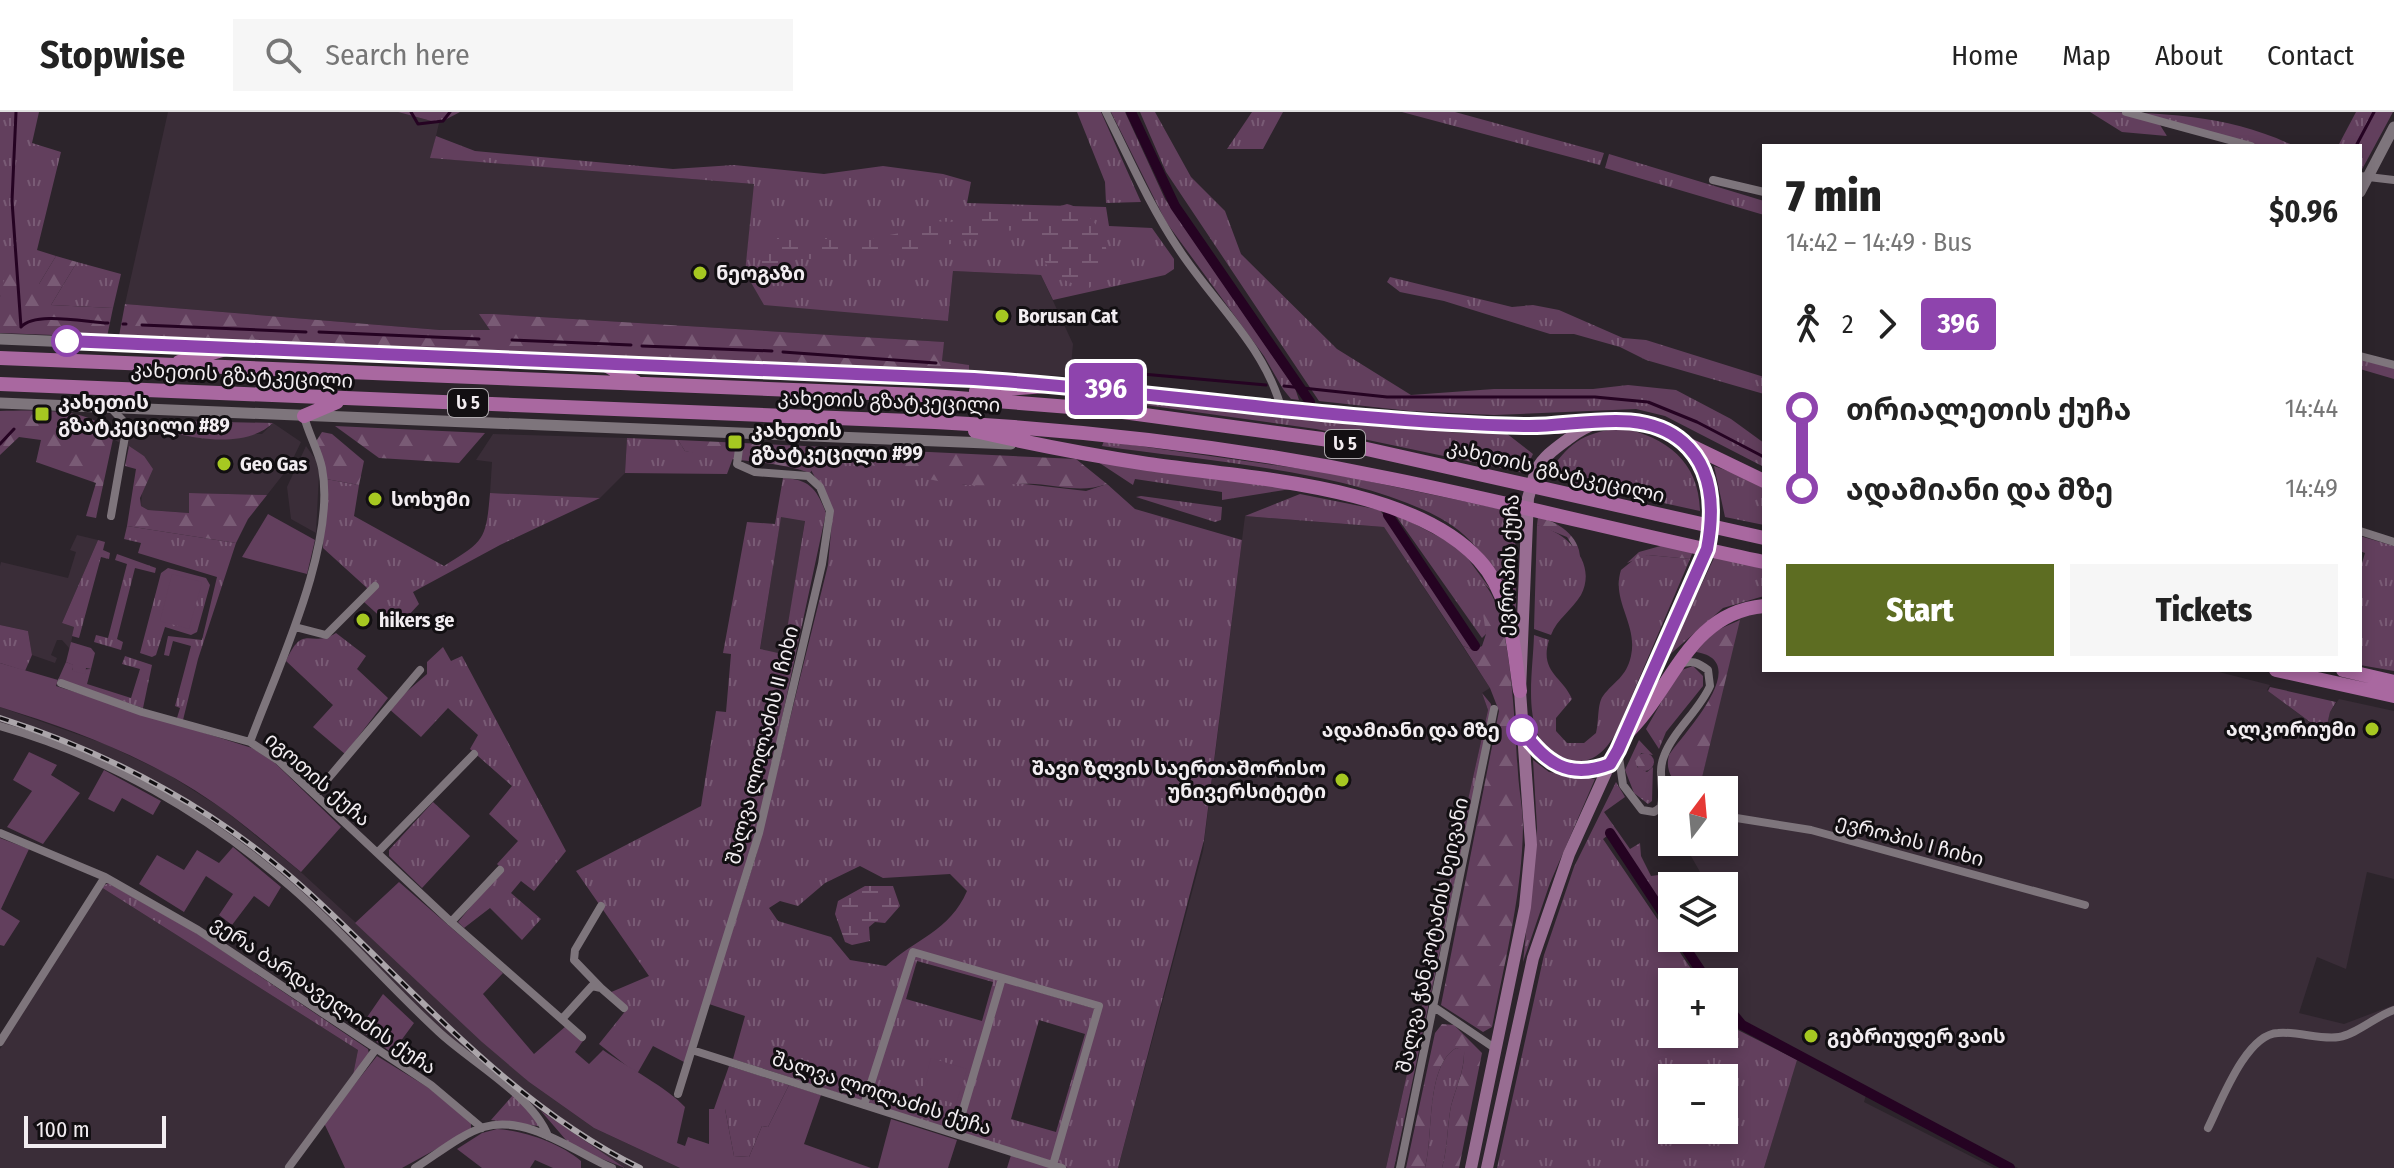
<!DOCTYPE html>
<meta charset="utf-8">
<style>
body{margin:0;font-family:"Fira Sans Condensed","Noto Sans Georgian",sans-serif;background:#f6f6f6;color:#222;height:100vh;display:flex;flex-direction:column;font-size:30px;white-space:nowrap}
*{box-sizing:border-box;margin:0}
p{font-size:26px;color:#767676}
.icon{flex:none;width:44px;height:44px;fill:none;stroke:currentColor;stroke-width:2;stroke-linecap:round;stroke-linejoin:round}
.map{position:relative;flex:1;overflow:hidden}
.details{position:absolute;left:1762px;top:32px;width:600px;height:528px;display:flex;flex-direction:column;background:#fff;border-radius:0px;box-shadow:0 4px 12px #0003}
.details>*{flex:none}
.badge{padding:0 16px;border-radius:6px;font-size:28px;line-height:52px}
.needle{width:52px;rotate:16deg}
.fabs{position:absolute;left:1658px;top:664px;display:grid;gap:16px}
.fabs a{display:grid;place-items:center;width:80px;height:80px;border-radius:0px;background:#fff;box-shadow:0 4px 12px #0003;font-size:40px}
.scale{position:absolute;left:24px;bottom:20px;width:142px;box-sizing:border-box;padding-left:8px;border:4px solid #f2edf1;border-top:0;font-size:22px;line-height:28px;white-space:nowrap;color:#f2edf1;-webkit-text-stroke:6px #120f12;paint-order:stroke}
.map>.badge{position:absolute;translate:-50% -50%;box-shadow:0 0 0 4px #fff}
.legs{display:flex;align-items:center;gap:12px;height:88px;padding:0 24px;font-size:26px}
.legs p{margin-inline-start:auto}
.overview{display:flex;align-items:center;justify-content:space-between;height:136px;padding:0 24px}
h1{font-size:44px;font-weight:800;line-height:60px}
.action{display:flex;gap:16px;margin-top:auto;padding:16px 24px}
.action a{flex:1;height:92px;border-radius:0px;background:#5d6d22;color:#fff;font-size:32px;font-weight:800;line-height:92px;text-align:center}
.action a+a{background:#f6f6f6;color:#222}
ul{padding:0 24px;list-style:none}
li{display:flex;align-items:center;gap:28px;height:80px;font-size:30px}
li i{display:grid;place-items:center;width:12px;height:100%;margin:0 10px;background:currentColor}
li i::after{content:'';width:20px;height:20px;margin:-10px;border:6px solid;border-radius:50%;background:#fff}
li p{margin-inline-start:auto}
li:first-child i{background:linear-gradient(#0000 50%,currentColor 0)}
li:last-child i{background:linear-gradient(currentColor 50%,#0000 0)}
header{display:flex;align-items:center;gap:48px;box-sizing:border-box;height:112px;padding:0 40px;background:#fff;border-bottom:2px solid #e0e0e0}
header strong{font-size:38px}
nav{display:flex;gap:44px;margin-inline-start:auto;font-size:28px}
.search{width:560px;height:72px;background:#f6f6f6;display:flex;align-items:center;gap:20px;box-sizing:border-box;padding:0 28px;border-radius:0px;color:#767676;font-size:30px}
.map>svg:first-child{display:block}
.built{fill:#3a2d38}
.grass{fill:url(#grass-tufts);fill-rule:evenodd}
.forest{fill:url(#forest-firs)}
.wetland{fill:url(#wetland-marsh)}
.garden{fill:#623f5d}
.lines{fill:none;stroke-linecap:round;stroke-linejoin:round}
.stream{stroke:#250322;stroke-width:3}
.canal{stroke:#250322;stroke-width:10}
.street{stroke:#7e757c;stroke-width:8}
.secondary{stroke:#7e757c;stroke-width:11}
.primary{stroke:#986d92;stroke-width:12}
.highway{stroke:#a968a0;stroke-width:14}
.rail-casing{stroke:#aba5aa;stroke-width:6}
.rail{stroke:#120f12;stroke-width:3;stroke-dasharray:9;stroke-linecap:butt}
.line-1-casing{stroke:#fff;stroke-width:18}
.line-1{stroke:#8e44ad;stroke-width:12}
.poi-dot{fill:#a6c821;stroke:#120f12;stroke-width:3}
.stop-1-dot{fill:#fff;stroke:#8e44ad;stroke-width:4}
.labels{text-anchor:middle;stroke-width:6;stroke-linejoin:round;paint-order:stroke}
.shield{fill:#120f12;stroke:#afaaae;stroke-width:2}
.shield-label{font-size:18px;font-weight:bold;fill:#f2edf1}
.poi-label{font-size:20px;font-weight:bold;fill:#f2edf1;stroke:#120f12;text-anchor:start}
.street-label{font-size:20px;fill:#f2edf1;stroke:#120f12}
.stop-label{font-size:20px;font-weight:bold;fill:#f2edf1;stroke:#120f12;text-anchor:end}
</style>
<header>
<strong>Stopwise</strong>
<div class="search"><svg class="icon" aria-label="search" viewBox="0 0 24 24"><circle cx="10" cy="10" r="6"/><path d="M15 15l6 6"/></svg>Search here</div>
<nav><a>Home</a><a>Map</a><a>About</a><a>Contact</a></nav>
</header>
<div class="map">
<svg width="2394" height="1056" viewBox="0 0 2394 1056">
<defs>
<pattern id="grass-tufts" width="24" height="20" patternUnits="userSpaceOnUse" patternTransform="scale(2)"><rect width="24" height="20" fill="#623f5d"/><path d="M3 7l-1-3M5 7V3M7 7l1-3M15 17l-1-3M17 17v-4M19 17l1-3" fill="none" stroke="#795b75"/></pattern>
<pattern id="forest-firs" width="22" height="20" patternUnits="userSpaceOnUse" patternTransform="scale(2)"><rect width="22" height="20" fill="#623f5d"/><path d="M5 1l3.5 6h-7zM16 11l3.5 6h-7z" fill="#795b75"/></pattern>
<pattern id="wetland-marsh" width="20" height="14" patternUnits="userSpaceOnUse" patternTransform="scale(2)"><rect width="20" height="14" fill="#623f5d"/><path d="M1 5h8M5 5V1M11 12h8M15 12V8" fill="none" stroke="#795b75"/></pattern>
</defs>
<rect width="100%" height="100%" fill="#2c242b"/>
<path class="built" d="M168 0H398L439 11 431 46 755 72 745 160 948 209 953 159 1041 163 1073 232 1070 264 969 261 968 253 942 249 943 230 493 202 488 211 491 218H440L125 192Z
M136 308 162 319 262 322 273 311 301 330 289 355 267 383 190 381 189 401 148 398 141 394 144 344 113 327Z
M493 322 627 326 625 361 600 386 490 381 492 350 476 348Z
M306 334 316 348 319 362 316 421 291 407 287 375Z
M781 404 805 408 784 542 760 538Z
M1245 404 1384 415 1490 576 1482 581 1488 598 1386 1056H1118L1203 739Z
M77 423 98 428 62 511 74 515 70 537 62 528H57L51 543 57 546 55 551 32 543 28 519 0 513V454L1 450 68 466 76 440 70 438Z
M1764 500V558H2211L2270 573 2267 578 2324 621 2330 600 2339 587 2394 599V767L2367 760 2346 857 2317 845 2299 901 2344 912 2394 893V1056H2018L1868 976 1864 990 1994 1056H1764L1799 939 1743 909 1724 886V870H1713L1684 826H1724V774H1694L1704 767 1683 730H1724V678H1699L1739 504Z
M0 595 105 632 166 661 223 697 303 762 529 970 594 1016 680 1056H625L581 1029 469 945 294 773 232 723 161 679 96 645 0 610Z
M101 775 358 938 353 963 284 1056H0V937Z"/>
<path class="grass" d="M0 0H39L32 31 61 40 37 138 56 144 39 172 5 174 0 185Z
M398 0H460L439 11Z
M1077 0H1101L1141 90 1106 91 1105 70Z
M1111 0H1125L1165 87 1295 276 1299 288 1291 287 1283 277 1264 244 1166 110Z
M1140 0H1155L1191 65 1225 99 1241 142 1337 237 1411 283 1494 277H1593L1628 273 1676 278 1731 307 1764 331V355L1665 304 1636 297 1494 303 1410 299 1319 289 1166 60Z
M1252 0H1283L1263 37H1227Z
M1402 0H1455L1604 41 1600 53Z
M2090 0C2159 0 2231 3 2294 34H2246L2160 13 2167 24 2122 20Z
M2356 0H2393L2360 61V34H2338Z
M436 24 475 39 673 57 734 53 824 62 883 54 943 62 971 70 967 91 1106 95 1109 114 1152 116 1174 147V157L1165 163 1053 188 1041 163 953 159 948 209 764 193 745 160 754 72 430 46Z
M1609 42 1764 89V103L1605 56Z
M77 150 121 162 113 196 51 193Z
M1390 165 1512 195 1533 193 1559 198 1623 226 1646 228 1764 265V282L1646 248 1620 235 1574 222H1550L1444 189 1400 180 1387 170Z
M2360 246 2394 256V267L2360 257Z
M1088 285 1460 321H1506L1533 342 1524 361 1316 317Z
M136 308 273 311C241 341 173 324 136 308Z
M1621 316C1667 325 1699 350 1700 399L1545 365C1569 332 1580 321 1621 316Z
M627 326 678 328 685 339 733 346 727 362 625 361Z
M1104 329 1324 360 1515 400 1516 498C1498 462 1477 426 1440 406 1352 358 1203 349 1102 334Z
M835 348 886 354 966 373 1016 371 1086 379 1107 372 1135 397 1242 428 1204 728 1118 1056H1068L1054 1052 1101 894 911 837 863 989 733 947 745 904 709 892 756 744 828 453 833 398 811 358 816 351ZM860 754 883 766 950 762 967 779C950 819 915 827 886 854L850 848 831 825 778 809 769 796 780 789 798 794 825 771Z
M1098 350 1291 377 1222 388V380L1135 367 1133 373Z
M1714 354 1764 372V413L1725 405Z
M783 366C809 367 817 377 826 401L758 718 686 951 653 934 637 962 599 932 627 897 609 881 649 864 576 759 701 694 716 599 726 600 731 542 723 541 747 410 775 412ZM781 405 805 409 783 542 760 537Z
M326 367 359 373 354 404 444 454C484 429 486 429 490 381L600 386 500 433 413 480 419 492 395 518 364 490 367 476 323 436Z
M1300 382 1380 398 1474 538 1463 534 1384 415 1245 404Z
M1141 384 1222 395 1221 408 1215 410 1136 385Z
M1394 401 1460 436 1491 478 1484 472 1486 522 1482 526Z
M1537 413C1566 420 1598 450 1581 483 1572 498 1557 507 1551 523L1534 517Z
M127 414 236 431 198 547 183 608 177 606 180 596 175 594 191 534 173 529 169 544 164 543 168 524 202 528 217 465 138 441 141 431 124 427Z
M2360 424 2394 434V559L2360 553V458L2365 441 2360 439Z
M98 428 105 430 103 438 110 441 109 447 101 445 79 526 72 524 74 515 62 511Z
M117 442 156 456 155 461 135 456 117 527 123 530 121 538 94 530 96 523 108 526 127 452 115 448Z
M1648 443 1690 447 1616 621C1606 638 1593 653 1571 648 1517 637 1533 566 1534 523L1549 528C1539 560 1563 565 1572 587L1556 606V619L1567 631H1584L1596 621C1599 611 1597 592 1603 584 1614 569 1626 566 1631 544 1638 512 1611 489 1621 458L1637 445Z
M1715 444 1764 455V484L1723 496 1667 545Z
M168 456 206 466 210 473 197 520 191 523 165 515 156 543 152 545 140 541 161 461Z
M0 513 28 519 32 543 25 559 0 551Z
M336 521 366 544 357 557 388 586 345 642 313 615 333 593 286 549C304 510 309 537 336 521Z
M443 535 451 549 462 544 566 739 534 779 521 769 511 781 541 807 522 828 490 796 464 816 458 810 502 757 497 752 518 729 489 702 512 674 470 637 478 623 448 596 421 625 388 596 427 562V550Z
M125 544 152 553 143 596 58 568 66 550 74 553 72 558 91 557 87 572 131 586 140 557 122 552Z
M1693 554 1703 564V574L1666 620 1659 637 1646 617 1679 559Z
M2270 575 2336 590 2330 600 2325 621 2268 579Z
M1482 581 1491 592V599L1394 1056H1386L1488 598Z
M1639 628 1653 643 1641 641 1637 655 1647 660 1653 655 1652 689 1648 692 1634 681 1625 658Z
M1533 648 1549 660 1595 667 1550 771 1523 850 1537 716Z
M1616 670 1625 685 1604 700 1630 737 1640 731 1641 744 1651 764 1667 762 1672 774V788L1662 795 1612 720 1603 727 1700 870H1672V922H1724V905L1736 917 1797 948 1764 1056H1497L1544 843 1574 755ZM1724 966V1018H1672V966Z
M433 690 470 724 422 776 389 744V738Z
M108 771 193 819 368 937 369 942 353 963 358 938 101 775Z
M915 844 999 868 955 1020 867 991ZM917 849 993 870 982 909 906 887Z
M1004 870 1096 897 1051 1049 959 1020ZM1039 908 1085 922 1056 1020 1011 1007Z
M1456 936 1464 938C1465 958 1456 975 1451 994 1447 1014 1448 1035 1442 1056H1425C1434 1024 1425 955 1456 936Z
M729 954 789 973 768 1015 762 1014 749 1045 734 1044 725 997H714Z
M513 983 538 1008V1014L491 1008Z
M541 999 625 1056 572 1035Z"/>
<path class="forest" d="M56 144 77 150 51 193 113 196 107 225 0 221V185L6 161 28 158 39 172Z
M125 192 440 218H490L479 202H493L944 230 942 249 969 253V261L119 224Z
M0 299C30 299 100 293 113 327L96 406 86 404 96 371 36 350 41 328 19 325 0 343Z
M335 314 485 321 459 351 379 346Z
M322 320 332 322 364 349 359 373 326 367 315 331Z
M678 328 1076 347 1107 372C1082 381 1062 374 1035 372 1013 371 990 374 967 373 916 370 869 343 816 351L810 361C770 347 725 350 685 339Z
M129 334 144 344 153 357 140 386 141 394 148 398 189 401V381L267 383 248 407 236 431 127 414 136 357 125 354Z
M1538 405C1557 409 1580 424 1580 446L1567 425 1537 413Z
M1664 433 1693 439 1690 447 1648 443 1627 451 1639 440Z
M1483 471C1512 497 1515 620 1518 661 1519 679 1523 697 1523 715 1522 782 1505 849 1492 915L1483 920 1441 893 1499 599 1490 576 1463 534 1474 538 1482 534 1486 522 1480 481Z
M1740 508 1699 678H1682C1672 668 1665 658 1669 643 1684 621 1754 549 1696 540L1715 519Z
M1636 650a9 9 0 1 1 18 0a9 9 0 1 1-18 0Z
M1442 912 1454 913 1482 941 1459 1056H1442C1448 1035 1447 1014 1451 994 1456 975 1465 958 1464 939L1456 936C1425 955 1434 1024 1425 1056H1406L1435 921Z"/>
<path class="wetland" d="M1067 92C1093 97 1118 137 1102 163 1098 168 1093 173 1088 177 1046 163 1044 157 1036 115 989 119 946 136 900 142 887 143 874 139 864 147H794L780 154 760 157 762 127H869L900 121 918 109 961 110 979 98 1044 99Z
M865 774H893L900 794 885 811 875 810 869 815 870 829 852 833 845 830 835 802 838 789Z"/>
<path class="garden" d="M268 402 315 428 307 462 242 445Z
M172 462 202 470 189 517 160 509Z
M71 530 91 536 95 541 91 557 86 556 85 562 72 559 73 553 66 550Z
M0 551 58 568 56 574 252 636 275 651 341 715 301 760C275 739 250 717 224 698 157 649 78 619 0 595Z
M29 640 57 653 51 663 80 681 43 732 7 715 32 679 13 668Z
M104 658 161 689 153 703 122 686 114 700 88 687Z
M0 726 29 737 1 797 20 809 4 834 0 833Z
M233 735 281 775 269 795 254 784 232 813 219 803 233 782 206 764 184 800 139 772 157 743 184 758 197 738 219 751Z
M399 770 503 861 483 882 534 942 566 914 583 929 575 940 589 952 603 938C627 955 668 976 685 995L677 1031 685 1034 688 1025 709 1032V997H725L734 1044 749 1045 762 1014 768 1015 789 973 821 983 804 1032 871 1056H680L594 1016 529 970 482 930 355 811Z
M383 882 414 911 392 941 359 917Z
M377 944 429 976 471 1011V1018L402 1056H345L324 1011Z
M931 946 967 957 956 992 921 982Z
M891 1007 957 1028 948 1056H878Z
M497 1017C525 1019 560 1031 581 1049V1056H553L535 1048 530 1056H482L457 1037 482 1021Z
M1011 1043 1054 1056H1007Z"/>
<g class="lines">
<path class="stream" d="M16 0 12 89 21 215
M411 0 418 12 443 9 450 0
M2356 34 2374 0
M123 212H126
M142 213 306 220
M21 215C35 199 85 210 108 211
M319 220 479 227
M512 228 631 233
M642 234 772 239
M783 240 936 251
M1086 257 1266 273
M1284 274 1387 285H1595L1648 290 1697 310 1764 345
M0 332 14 317"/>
<path class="canal" d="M1131 0 1175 94 1310 290
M1388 403 1475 534
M1610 721 1672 815
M1679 826 1708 870
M1724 891 1742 913 2010 1056"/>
<path class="street" d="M1106 0C1129 46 1150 94 1178 136 1213 190 1263 232 1281 295
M2126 0 2251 34
M2360 64 2394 68
M1713 68 1764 80
M2360 244 2394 253
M111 296 127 313 111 404
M2360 419 2394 430
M295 515 326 523 375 474
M61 571 142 600 250 630 279 649 451 810 582 925
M0 614C107 644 207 702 291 775 343 820 388 873 439 920 471 950 532 983 548 1024
M250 630C277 557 337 433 322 356 319 340 308 321 304 304
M1618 638 1623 673 1642 698 1654 700 1661 695C1665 678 1657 661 1664 644 1674 618 1699 599 1710 574L1708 558C1697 550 1692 548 1680 552
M315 682 420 558
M1724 704 1811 718 2085 793
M0 721 105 765 198 818 431 973 482 1016
M377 741 474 642
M451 810 500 758
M601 876 574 848 575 838 601 794
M1434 895 1496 937
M562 907 592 874 601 876 624 896
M0 930 105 765
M692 938 1062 1056
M678 982 759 721 822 452 830 399 820 375 808 364 755 360 737 352 741 321
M864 993 913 840 1099 894 1053 1053
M2208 1016C2221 990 2246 922 2278 921 2298 919 2320 928 2339 925 2357 922 2376 904 2394 898
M956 1022 1002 866
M289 1055 376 937
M415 1056C436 1043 461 1022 484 1015 526 1002 575 1040 612 1056
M1400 1056 1494 597"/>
<path class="secondary" d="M2360 80 2394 15
M0 227 1022 270
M0 291 1011 332"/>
<path class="primary" d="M1524 621C1547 652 1571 667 1610 652
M1471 1056 1525 795 1531 733 1520 579 1528 386C1531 377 1533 366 1537 357 1544 344 1556 336 1568 327 1590 310 1608 306 1636 311 1703 324 1719 376 1707 437L1569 742 1533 846 1487 1056"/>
<path class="highway" d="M0 246 920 283 1108 298 1322 327 1764 426
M179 250 233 235
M600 250 636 270
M0 272 935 310C1088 318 1242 336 1392 367 1516 392 1639 424 1764 450
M976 279 1059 273 1434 312 1558 315 1589 311
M304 304 337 290
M975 319C1032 332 1089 343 1148 352 1245 366 1411 373 1479 448 1512 484 1513 534 1520 579
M1683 330 1764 369
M2276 558 2394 584
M2343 558 2394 570
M1624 624C1673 579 1687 501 1764 494"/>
<defs>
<path id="rail" d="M0 606C113 642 221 700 309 781 414 877 509 992 640 1056"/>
</defs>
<use href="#rail" class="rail-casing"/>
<use href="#rail" class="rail"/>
</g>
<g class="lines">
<defs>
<path id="line-1" d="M67 229 974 267C1157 279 1340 310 1524 314 1573 316 1641 293 1683 330 1714 357 1714 401 1707 437L1618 638 1610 652C1569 668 1545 651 1522 618"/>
</defs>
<use href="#line-1" class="line-1-casing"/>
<use href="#line-1" class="line-1"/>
</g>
<g class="poi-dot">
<circle cx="700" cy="161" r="8"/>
<circle cx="1002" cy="204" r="8"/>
<rect x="34" y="294" width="16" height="16" rx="4"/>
<rect x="727" y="322" width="16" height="16" rx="4"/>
<circle cx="224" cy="352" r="8"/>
<circle cx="375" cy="387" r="8"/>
<circle cx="363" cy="508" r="8"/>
<circle cx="2372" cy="617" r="8"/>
<circle cx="1342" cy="668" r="8"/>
<circle cx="1811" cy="924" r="8"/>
</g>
<g class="stop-1-dot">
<circle cx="67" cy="229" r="14"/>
<circle cx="1522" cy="618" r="14"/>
</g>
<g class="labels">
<g class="shield">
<rect x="448" y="277" width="40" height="28" rx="6"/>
<rect x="1325" y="318" width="40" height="28" rx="6"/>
</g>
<g class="shield-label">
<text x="468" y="297">ს 5</text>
<text x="1345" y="338">ს 5</text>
</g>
<g class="poi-label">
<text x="716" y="168">ნეოგაზი</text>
<text x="1018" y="211">Borusan Cat</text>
<text x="58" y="297">კახეთის<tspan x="58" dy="23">გზატკეცილი #89</tspan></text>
<text x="751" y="325">კახეთის<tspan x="751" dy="23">გზატკეცილი #99</tspan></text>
<text x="240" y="359">Geo Gas</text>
<text x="391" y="394">სოხუმი</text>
<text x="379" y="515">hikers ge</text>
<text x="2356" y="624" text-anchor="end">ალკორიუმი</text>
<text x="1326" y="663" text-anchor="end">შავი ზღვის საერთაშორისო<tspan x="1326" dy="23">უნივერსიტეტი</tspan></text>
<text x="1827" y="931">გებრიუდერ ვაის</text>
</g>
<g class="street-label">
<text transform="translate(242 263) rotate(3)" y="7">კახეთის გზატკეცილი</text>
<text transform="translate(889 289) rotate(2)" y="7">კახეთის გზატკეცილი</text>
<text transform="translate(1556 359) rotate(13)" y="7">კახეთის გზატკეცილი</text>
<text transform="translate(1508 453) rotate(-87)" y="7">ევროპის ქუჩა</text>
<text transform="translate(762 633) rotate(-76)" y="7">შალვა ლოლაძის II ჩიხი</text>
<text transform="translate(318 667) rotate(41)" y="7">იგოთის ქუჩა</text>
<text transform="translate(1910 728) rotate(15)" y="7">ევროპის I ჩიხი</text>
<text transform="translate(1432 823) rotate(-78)" y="7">შალვა ჭანკოტაძის ხეივანი</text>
<text transform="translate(324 883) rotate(34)" y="7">ვერა ბარდაველიძის ქუჩა</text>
<text transform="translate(882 981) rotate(18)" y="7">შალვა ლოლაძის ქუჩა</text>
</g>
<g class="stop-label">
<text x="1500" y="625">ადამიანი და მზე</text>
</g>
</g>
</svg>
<div class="fabs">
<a><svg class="needle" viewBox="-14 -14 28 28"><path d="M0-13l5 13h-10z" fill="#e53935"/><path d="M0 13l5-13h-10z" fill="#767676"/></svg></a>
<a><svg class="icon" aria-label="layers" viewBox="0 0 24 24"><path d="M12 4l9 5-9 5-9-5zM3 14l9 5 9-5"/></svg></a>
<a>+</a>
<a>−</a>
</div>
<div class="scale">100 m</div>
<b class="badge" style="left:1106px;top:277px;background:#8e44ad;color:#fff">396</b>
<section class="details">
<div class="overview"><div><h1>7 min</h1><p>14:42 – 14:49 · Bus</p></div><b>$0.96</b></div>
<div class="legs"><svg class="icon" aria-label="walk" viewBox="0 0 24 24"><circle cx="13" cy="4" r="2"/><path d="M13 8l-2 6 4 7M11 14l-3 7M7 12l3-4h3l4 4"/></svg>2<svg class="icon" aria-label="forward" viewBox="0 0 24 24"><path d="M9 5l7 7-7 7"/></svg><b class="badge" style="background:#8e44ad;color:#fff">396</b></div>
<ul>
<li><i style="color:#8e44ad"></i><b>თრიალეთის ქუჩა</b><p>14:44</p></li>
<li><i style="color:#8e44ad"></i><b>ადამიანი და მზე</b><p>14:49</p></li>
</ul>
<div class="action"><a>Start</a><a>Tickets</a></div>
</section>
</div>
